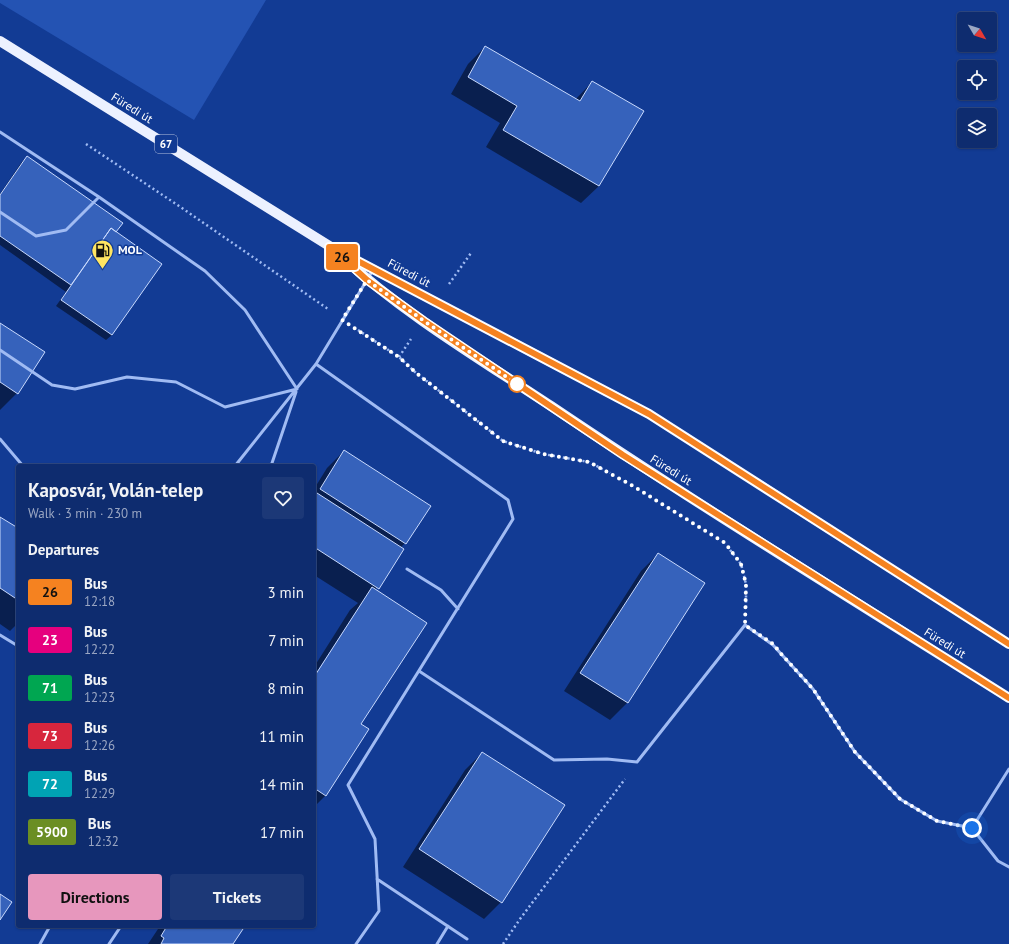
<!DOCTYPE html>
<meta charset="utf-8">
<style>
body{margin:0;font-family:"PT Sans",sans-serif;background:#1c3877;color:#f1f3f6;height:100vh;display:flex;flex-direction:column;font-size:15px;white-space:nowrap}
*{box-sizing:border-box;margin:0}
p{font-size:13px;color:#9ba7c3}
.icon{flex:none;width:22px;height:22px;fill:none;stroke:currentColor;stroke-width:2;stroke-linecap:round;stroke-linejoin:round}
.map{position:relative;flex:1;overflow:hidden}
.drawer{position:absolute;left:16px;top:464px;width:300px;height:464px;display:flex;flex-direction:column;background:#0e2c6f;border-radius:4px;box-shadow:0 1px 3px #0004,0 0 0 1px #2e4882}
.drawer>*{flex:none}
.badge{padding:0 8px;border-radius:3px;font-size:14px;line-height:26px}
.needle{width:26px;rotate:129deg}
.fabs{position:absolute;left:957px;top:12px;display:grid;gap:8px}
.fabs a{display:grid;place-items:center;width:40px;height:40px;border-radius:4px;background:#0e2c6f;box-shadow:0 1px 3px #0004,0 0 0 1px #2e4882;font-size:20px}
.you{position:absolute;width:20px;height:20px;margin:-10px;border:3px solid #fff;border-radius:50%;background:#1a73e8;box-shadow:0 0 0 6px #1a73e833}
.map>.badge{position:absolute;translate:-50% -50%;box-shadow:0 0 0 2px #fff}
h2{padding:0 12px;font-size:15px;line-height:36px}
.round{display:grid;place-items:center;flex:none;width:42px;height:42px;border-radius:4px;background:#1c3877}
.headline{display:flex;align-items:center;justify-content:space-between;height:68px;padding:0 12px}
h1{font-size:19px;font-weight:700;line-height:30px}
.button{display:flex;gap:8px;margin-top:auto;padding:8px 12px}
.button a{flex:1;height:46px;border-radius:4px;background:#e797bd;color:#111;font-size:16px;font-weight:700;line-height:46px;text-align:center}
.button a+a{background:#1c3877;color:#f1f3f6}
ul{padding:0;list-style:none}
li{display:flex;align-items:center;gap:12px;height:48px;padding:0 12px}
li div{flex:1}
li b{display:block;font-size:15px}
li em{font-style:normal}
li .badge{min-width:44px;font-weight:700;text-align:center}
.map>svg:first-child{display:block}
.green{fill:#2453b3}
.shadow{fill:#0007}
.building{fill:#3662bb;stroke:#c8d9fd}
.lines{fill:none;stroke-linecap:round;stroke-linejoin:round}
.path{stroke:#a0bbf3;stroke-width:2.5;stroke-dasharray:2 3;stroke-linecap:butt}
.service{stroke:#a0bbf3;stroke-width:3}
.primary{stroke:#ecf1ff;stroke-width:10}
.line-casing{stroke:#fff;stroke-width:9}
.line{stroke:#f58220;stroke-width:6}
.walk{stroke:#fff;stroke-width:4;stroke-dasharray:0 7.2}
.stop-dot{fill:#fff;stroke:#f58220;stroke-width:2}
.labels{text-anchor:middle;stroke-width:3;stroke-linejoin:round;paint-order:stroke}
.shield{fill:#123b94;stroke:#b8c4df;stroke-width:1}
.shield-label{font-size:11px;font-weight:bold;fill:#fff}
.street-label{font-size:12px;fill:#fff;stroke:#123b94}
.poi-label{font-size:12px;font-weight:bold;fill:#fff;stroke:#123b94;text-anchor:start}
</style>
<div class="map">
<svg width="1009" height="944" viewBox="0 0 1009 944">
<rect width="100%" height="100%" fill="#123b94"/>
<path class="green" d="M0 0H266L194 120 0 3Z"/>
<path class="shadow" d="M485 47 575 100 592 82 599 186 581 203 486 147 500 123 451 94 468 64Z
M27 157 121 223 115 232 112 335 106 340 56 306 66 292 0 245V194L21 163Z
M0 324 17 393 0 410Z
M344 451 429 506 405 543 400 548 375 590 360 725 326 795 314 807V680L357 613H355L314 676V667L350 610 358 603 314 575V489L327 468Z
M0 518 18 530V623L10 631 0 624Z
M658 554 704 584 627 703 610 720 564 691 641 571Z
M482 753 501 902 484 919 403 867 465 770Z
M160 926H244L232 944H148Z"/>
<path class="building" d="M485 46 580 101 592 81 644 111 599 186 503 130 517 106 468 77Z
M27 156 123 223 116 232 111 228 71 285 0 236V195Z
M111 228 162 264 112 335 61 300Z
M0 323 45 352 18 394 0 382Z
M344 450 431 506 406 544 320 489Z
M317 493 404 549 379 589 314 547V497Z
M0 517 18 528V600L0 588Z
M658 553 705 583 628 703 580 673Z
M372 587 427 623 361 724 369 729 326 796 314 788V677Z
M482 752 565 805 502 903 419 849Z
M0 894 12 902 0 920Z
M167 926H245L233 944H161L164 938 161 936Z"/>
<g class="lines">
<path class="path" d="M86 144 179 206 328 309
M449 284 471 253
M358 330 399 357 415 372 503 441 543 454 589 462 610 473
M399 357 411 339
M730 550 741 564 746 584V608
M503 944 520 919 625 779"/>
<path class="service" d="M0 132 99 197 205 271 245 310 297 389
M0 212 36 236 66 230 99 197
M0 350 52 385 75 389 127 377 176 382 225 407 297 389
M316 364 508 500 513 519 348 785 375 839 379 911 356 944
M0 439 23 466
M235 466 316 364 373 270
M271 466 296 392
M407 569 441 590 458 609
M0 635 18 646
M419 671 554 760 607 759 637 762 745 625 773 645 813 689 855 752 900 799 937 821 972 828 998 861 1009 867
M972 828 1009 769
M377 879 467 939
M40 944 50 926
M109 944 121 926
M437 944 448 926"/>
<path class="primary" d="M0 41 331 247 649 414 1009 644
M341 256C404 314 480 359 551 406 701 507 856 602 1009 698"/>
</g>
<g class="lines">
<defs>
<path id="line" d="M1009 644 649 414 331 247 367 280 424 321 623 455 1009 698"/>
</defs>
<use href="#line" class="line-casing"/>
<use href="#line" class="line"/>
<path class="walk" d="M517 384 424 321 367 280 342 320 399 357 415 372 503 441 543 454 589 462 633 486 725 543 741 564 746 584 745 625 773 644 783 656 813 689 855 752 900 799 937 821 972 828"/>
</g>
<defs>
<symbol id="fuel-pin" viewBox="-11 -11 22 30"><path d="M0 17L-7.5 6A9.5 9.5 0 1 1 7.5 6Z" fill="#ffe562" stroke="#123b94"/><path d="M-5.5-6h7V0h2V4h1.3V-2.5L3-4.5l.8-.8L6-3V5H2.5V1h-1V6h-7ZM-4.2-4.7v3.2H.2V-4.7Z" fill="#111"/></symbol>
</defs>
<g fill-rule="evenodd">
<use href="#fuel-pin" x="90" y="238" width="25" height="34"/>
</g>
<circle class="stop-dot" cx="517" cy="384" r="8"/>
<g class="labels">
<rect class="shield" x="155" y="135" width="22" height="18" rx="3"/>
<g class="shield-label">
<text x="166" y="148">67</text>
</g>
<g class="street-label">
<text transform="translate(132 108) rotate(32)" y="4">Füredi út</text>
<text transform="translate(409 273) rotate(28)" y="4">Füredi út</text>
<text transform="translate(671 470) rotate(32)" y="4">Füredi út</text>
<text transform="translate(945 643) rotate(32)" y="4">Füredi út</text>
</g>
<g class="poi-label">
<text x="118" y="254">MOL</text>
</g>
</g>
</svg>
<div class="fabs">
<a><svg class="needle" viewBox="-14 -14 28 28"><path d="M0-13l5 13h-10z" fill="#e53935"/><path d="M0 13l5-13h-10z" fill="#9ba7c3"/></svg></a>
<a><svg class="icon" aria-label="locate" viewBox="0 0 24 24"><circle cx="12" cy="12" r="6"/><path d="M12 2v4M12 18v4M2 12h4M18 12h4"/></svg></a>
<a><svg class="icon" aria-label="layers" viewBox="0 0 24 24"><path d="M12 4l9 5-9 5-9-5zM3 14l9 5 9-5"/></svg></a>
</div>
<div class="you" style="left:972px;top:828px"></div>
<b class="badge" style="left:342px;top:257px;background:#f58220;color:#111">26</b>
<section class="drawer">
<div class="headline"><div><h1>Kaposvár, Volán-telep</h1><p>Walk · 3 min · 230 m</p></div><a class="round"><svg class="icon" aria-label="heart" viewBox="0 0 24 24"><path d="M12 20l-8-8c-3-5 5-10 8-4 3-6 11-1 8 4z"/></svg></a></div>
<h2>Departures</h2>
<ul>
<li><span class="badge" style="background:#f58220;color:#111">26</span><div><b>Bus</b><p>12:18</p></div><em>3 min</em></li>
<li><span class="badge" style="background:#e6007e;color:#fff">23</span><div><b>Bus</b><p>12:22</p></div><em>7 min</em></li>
<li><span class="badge" style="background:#00a651;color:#fff">71</span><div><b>Bus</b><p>12:23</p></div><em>8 min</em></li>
<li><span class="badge" style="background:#d7263d;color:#fff">73</span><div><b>Bus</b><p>12:26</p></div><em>11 min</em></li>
<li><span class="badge" style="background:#00a3b4;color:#fff">72</span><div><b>Bus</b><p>12:29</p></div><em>14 min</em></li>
<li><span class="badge" style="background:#6b8e23;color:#fff">5900</span><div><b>Bus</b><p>12:32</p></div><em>17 min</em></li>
</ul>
<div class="button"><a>Directions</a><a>Tickets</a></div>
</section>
</div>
